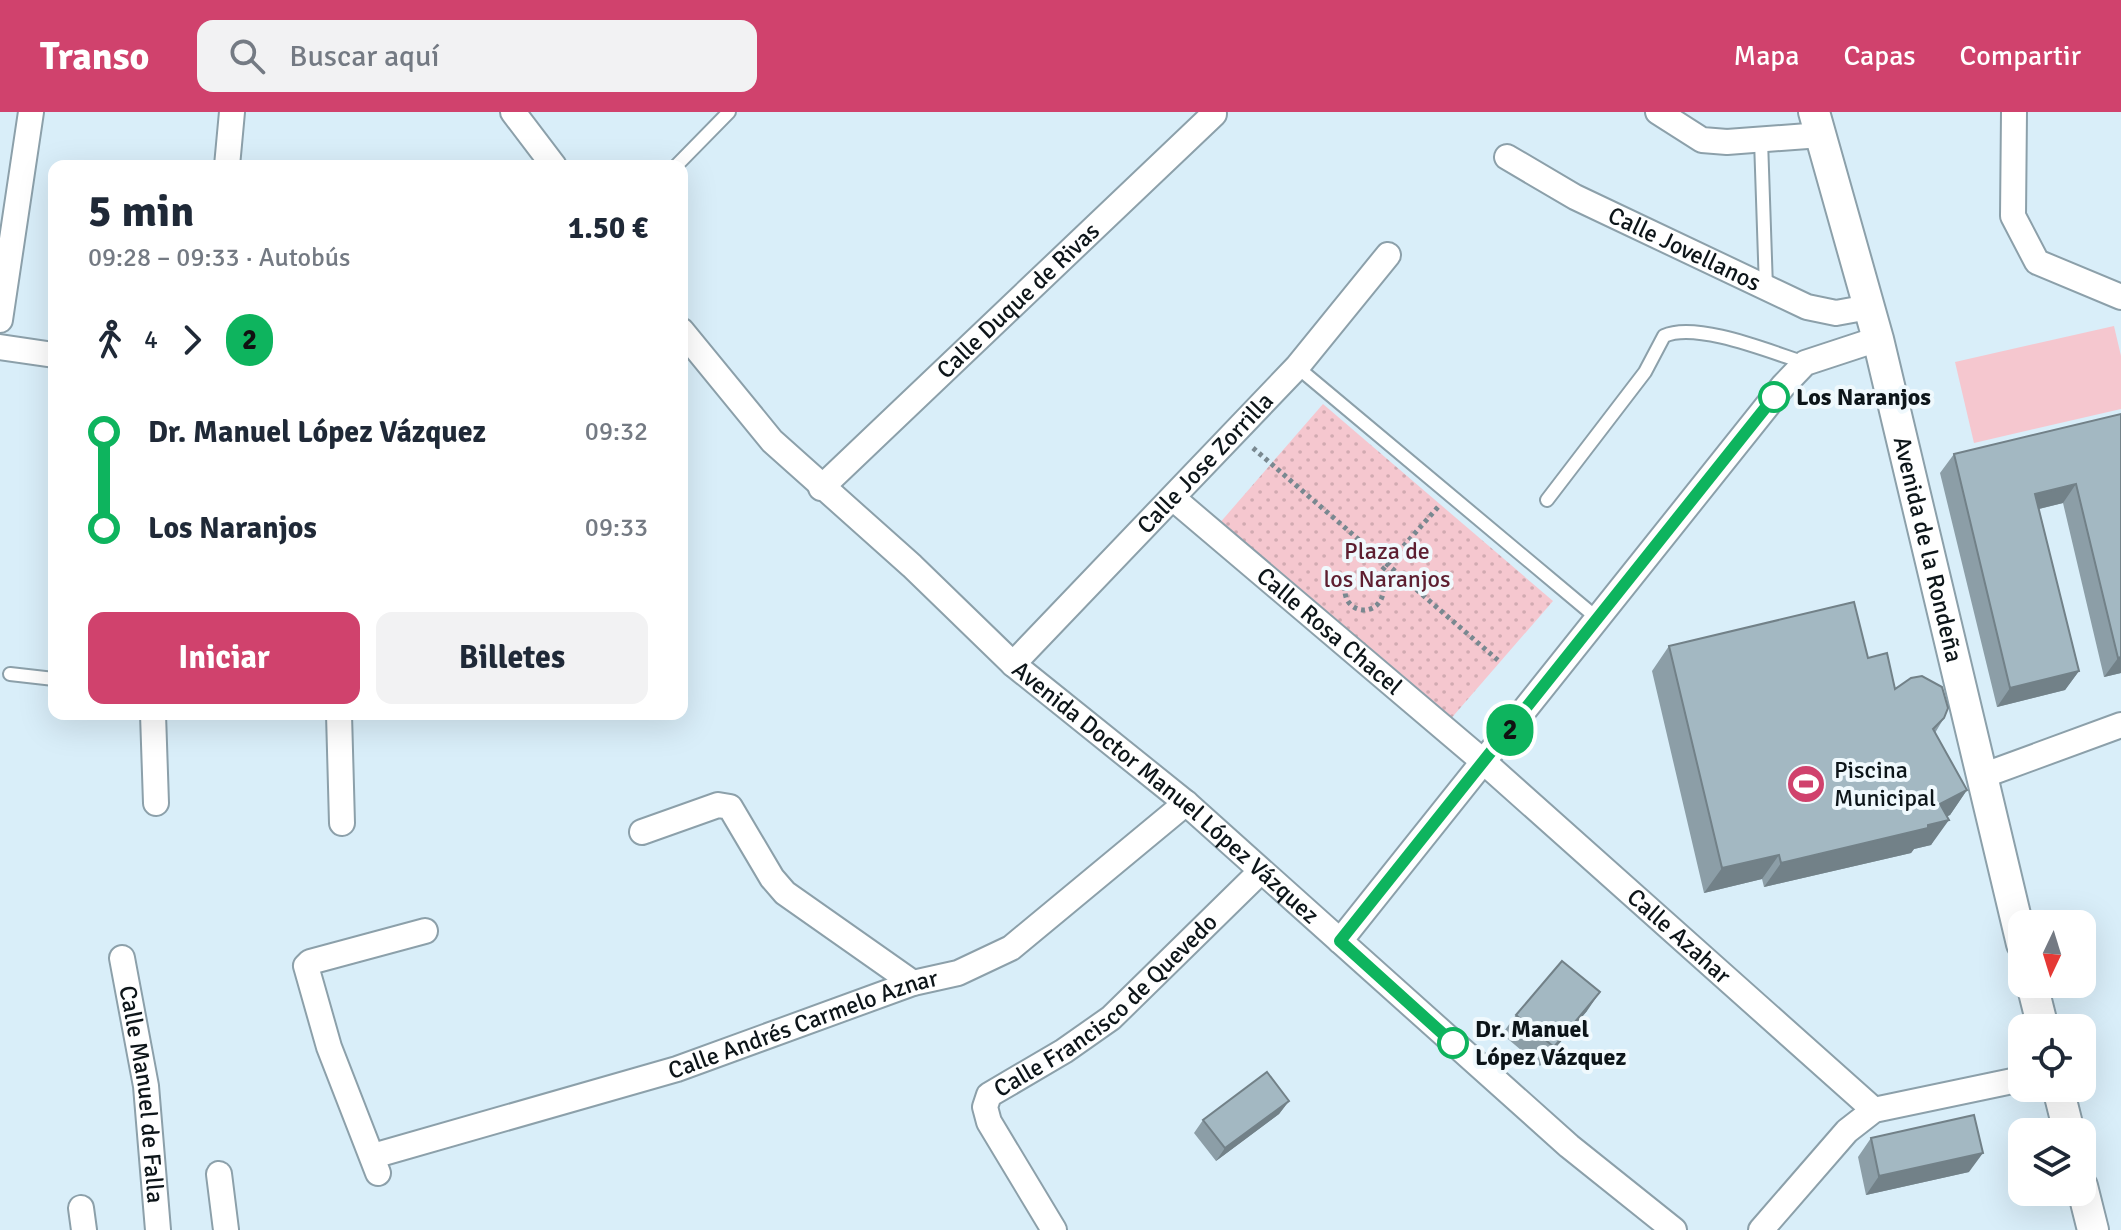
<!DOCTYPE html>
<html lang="es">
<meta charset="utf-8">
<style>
body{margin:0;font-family:Signika,sans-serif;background:#f2f2f3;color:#1f2937;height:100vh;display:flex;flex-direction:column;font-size:30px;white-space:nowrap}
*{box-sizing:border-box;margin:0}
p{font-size:26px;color:#747a83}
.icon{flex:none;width:44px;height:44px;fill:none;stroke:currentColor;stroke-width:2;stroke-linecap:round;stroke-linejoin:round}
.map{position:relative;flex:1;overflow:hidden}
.drawer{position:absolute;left:48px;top:48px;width:640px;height:560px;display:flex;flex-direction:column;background:#fff;border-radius:16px;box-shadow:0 8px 32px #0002}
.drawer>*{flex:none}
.badge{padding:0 16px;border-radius:26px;font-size:28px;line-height:52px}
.needle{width:52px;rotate:184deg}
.fabs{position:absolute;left:2008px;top:798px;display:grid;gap:16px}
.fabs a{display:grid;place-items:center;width:88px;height:88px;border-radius:16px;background:#fff;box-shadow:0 8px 32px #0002;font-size:40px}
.map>.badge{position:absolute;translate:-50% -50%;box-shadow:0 0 0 4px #fff}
.legs{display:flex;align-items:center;gap:12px;height:88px;padding:0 40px;font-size:26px}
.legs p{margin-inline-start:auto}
.headline{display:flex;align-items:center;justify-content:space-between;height:136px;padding:0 40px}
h1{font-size:44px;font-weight:700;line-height:60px}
.action{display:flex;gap:16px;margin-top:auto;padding:16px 40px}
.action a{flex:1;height:92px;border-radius:16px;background:#d0426d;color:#fff;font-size:32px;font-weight:700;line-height:92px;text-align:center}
.action a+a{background:#f2f2f3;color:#1f2937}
ul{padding:0 40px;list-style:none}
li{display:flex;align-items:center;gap:28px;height:96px;font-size:30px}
li i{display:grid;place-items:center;width:12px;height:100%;margin:0 10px;background:currentColor}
li i::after{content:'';width:20px;height:20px;margin:-10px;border:6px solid;border-radius:50%;background:#fff}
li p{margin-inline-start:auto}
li:first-child i{background:linear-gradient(#0000 50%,currentColor 0)}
li:last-child i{background:linear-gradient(currentColor 50%,#0000 0)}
header{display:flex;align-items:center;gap:48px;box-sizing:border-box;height:112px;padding:0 40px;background:#d0426d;color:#fff}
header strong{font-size:38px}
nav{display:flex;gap:44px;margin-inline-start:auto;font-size:28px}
.search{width:560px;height:72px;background:#f2f2f3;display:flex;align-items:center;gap:20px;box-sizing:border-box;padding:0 28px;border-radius:16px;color:#747a83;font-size:30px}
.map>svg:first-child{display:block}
.park{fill:url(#park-dots)}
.pitch{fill:#f5c7cf}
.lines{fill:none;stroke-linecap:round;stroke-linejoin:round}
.service-casing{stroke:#8ca0aa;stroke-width:16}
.minor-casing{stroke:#8ca0aa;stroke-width:28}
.tertiary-casing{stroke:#8ca0aa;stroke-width:34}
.path{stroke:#798890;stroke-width:5;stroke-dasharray:4 4;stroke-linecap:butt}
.service{stroke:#fff;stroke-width:12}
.minor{stroke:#fff;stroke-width:24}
.tertiary{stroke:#fff;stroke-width:30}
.wall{fill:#8c9ea7}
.shaded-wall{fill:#728188}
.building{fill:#a3b8c2;stroke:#728188;stroke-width:2}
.line-1-casing{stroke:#fff;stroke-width:18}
.line-1{stroke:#0eb45e;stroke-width:12}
.stop-1-dot{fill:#fff;stroke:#0eb45e;stroke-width:4}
.labels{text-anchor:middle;stroke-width:8;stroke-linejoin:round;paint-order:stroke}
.street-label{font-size:24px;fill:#0d1519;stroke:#f0f9fd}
.stop-label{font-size:24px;font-weight:bold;fill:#0d1519;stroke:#f0f9fd;text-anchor:start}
.park-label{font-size:24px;fill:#5d1e30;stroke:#f0f9fd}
.poi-label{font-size:24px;fill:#0d1519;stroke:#f0f9fd;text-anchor:start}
</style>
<header>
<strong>Transo</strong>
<div class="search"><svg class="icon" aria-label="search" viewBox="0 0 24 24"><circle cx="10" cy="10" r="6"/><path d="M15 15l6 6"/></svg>Buscar aquí</div>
<nav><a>Mapa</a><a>Capas</a><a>Compartir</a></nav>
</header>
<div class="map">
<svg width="2121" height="1118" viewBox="0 0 2121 1118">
<defs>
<pattern id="park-dots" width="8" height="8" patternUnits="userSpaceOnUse" patternTransform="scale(2)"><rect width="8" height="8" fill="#f5c7cf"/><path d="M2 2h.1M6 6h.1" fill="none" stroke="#d1aab1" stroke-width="1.8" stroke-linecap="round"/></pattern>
</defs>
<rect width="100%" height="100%" fill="#d9eef9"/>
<path class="park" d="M1323 292 1553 489 1448 610 1218 413Z"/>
<path class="pitch" d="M2114 214 2121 244V297L1974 331 1955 250Z"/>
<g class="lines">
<defs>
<path id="service" d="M1761 28 1766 176
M676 54 729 0
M1297 255 1597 506
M1547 388 1645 260 1664 224C1696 209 1771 240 1805 251
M10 562 54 567"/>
<g id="minor">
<path d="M513 0 554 54"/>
<path d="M1658 0 1702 28 1727 30 1821 23"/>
<path d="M2014 0 2013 104 2037 150 2121 185"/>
<path id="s1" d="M1507 45 1575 85 1807 195 1836 201 1869 195"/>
<path d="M227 54 232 0"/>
<path d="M0 208 31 0"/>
<path id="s2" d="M682 219 772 329 912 454 1013 552 1186 691 1569 1034 1674 1118"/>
<path d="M0 235 54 243"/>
<path id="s3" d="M821 376 1214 2"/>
<path id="s4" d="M1174 387 1485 651 1874 998"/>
<path id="s5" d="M1013 552 1297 255 1388 143"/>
<path d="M153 602 156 691"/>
<path d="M339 602 342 711"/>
<path d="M1982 664 2121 613"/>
<path d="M642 720 718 693 730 695 772 766 785 781 913 871"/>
<path d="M1340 829 1783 274 1805 251 1878 227"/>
<path id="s6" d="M122 846 146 974 158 1118"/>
<path id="s7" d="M373 1044 677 957 913 871 958 861 1011 836 1186 691"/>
<path d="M378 1061 329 935 306 854 310 850 425 819"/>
<path d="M219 1062 226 1118"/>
<path d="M81 1096 84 1118"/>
<path id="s8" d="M1054 1118 989 1010 985 995 989 983 1064 939 1111 906 1260 760"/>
<path d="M1761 1118 1847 1019 1874 998 2022 967"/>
</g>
<g id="tertiary">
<path id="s9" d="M1814 0 1878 227 2022 832"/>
<path d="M2032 872 2043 916"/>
<path d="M2058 976 2069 1020"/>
<path d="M2082 1074 2093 1118"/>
</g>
</defs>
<use href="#service" class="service-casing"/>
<use href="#minor" class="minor-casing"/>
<use href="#tertiary" class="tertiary-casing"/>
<path class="path" d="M1253 336 1500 550
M1345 479a19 19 0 1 1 38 0a19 19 0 1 1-38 0Z
M1377 464 1438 395"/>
<use href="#service" class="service"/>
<use href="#minor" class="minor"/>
<use href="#tertiary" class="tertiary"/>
</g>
<path class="wall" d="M2121 302V561L2104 565 2063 391 2039 397 2079 559 2065 578 1997 595 1940 361 1954 342Z
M1669 534 1868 546 1895 577 1944 606 1935 621 1967 678 1950 703 1947 704 1931 733 1914 737 1911 741 1764 775 1762 767 1704 781 1652 559Z
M1587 899 1540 954 1502 922 1516 903Z
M1289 989 1279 1002 1216 1049 1194 1021 1203 1008Z
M1871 1026 1969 1060 1866 1083 1858 1045Z"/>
<path class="shaded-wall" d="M2076 372 2063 391 2022 401 2035 382Z
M2121 545V561L2104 565 2118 546Z
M2079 559 2065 578 1997 595 2010 576Z
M1967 678 1950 703 1932 712 1949 708 1931 733 1914 737 1911 741 1764 775 1781 751 1940 692Z
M1779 743 1762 767 1704 781 1722 756Z
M1600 880 1587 899 1540 954 1554 935Z
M1289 989 1279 1002 1216 1049 1225 1036Z
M1983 1041 1969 1060 1866 1083 1879 1064Z"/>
<path class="building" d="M2121 302V545L2118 546 2076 372 2035 382 2079 559 2010 576 1954 342Z
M1854 490 1868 546 1887 541 1895 577 1911 566 1922 564 1942 575 1948 596 1944 606 1933 617 1967 678 1940 692 1949 708 1928 713V716L1781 751 1779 743 1722 756 1669 534Z
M1562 849 1600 880 1554 935 1516 903Z
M1267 960 1289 989 1225 1036 1203 1008Z
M1974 1003 1983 1041 1879 1064 1871 1026Z"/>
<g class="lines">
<defs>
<path id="line-1" d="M1453 931 1340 829 1774 285"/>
</defs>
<use href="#line-1" class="line-1-casing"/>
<use href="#line-1" class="line-1"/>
</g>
<defs>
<symbol id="stadium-disc" viewBox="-11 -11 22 22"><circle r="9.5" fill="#d0426d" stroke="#f0f9fd"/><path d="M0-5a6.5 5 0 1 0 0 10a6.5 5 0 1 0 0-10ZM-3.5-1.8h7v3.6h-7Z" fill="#fff"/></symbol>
</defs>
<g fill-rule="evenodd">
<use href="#stadium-disc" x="1784" y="650" width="44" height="44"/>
</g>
<g class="stop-1-dot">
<circle cx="1774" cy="285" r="14"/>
<circle cx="1453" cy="931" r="14"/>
</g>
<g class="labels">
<g class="street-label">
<text dy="8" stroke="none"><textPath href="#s1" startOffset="200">Calle Jovellanos</textPath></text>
<text dy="8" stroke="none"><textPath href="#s3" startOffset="272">Calle Duque de Rivas</textPath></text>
<text dy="8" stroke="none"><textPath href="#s5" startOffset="278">Calle Jose Zorrilla</textPath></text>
<text dy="8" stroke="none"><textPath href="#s9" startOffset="452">Avenida de la Rondeña</textPath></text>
<text dy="8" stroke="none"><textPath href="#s4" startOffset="204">Calle Rosa Chacel</textPath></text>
<text dy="8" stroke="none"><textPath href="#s2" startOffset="670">Avenida Doctor Manuel López Vázquez</textPath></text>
<text dy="8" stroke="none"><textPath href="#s4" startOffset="668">Calle Azahar</textPath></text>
<text dy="8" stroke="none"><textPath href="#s8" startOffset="302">Calle Francisco de Quevedo</textPath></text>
<text dy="8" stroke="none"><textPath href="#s7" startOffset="450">Calle Andrés Carmelo Aznar</textPath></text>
<text dy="8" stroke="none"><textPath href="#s6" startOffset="138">Calle Manuel de Falla</textPath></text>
</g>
<g class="stop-label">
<text x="1796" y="293">Los Naranjos</text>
<text x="1475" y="925">Dr. Manuel<tspan x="1475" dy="28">López Vázquez</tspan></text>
</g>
<g class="park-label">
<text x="1387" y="447">Plaza de<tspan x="1387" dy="28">los Naranjos</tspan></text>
</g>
<g class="poi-label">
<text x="1834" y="666">Piscina<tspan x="1834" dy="28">Municipal</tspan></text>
</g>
</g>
</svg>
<div class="fabs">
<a><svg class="needle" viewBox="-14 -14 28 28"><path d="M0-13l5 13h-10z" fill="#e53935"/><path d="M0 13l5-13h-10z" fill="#747a83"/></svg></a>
<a><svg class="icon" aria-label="locate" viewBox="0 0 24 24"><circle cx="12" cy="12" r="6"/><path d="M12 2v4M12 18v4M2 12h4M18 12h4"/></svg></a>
<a><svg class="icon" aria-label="layers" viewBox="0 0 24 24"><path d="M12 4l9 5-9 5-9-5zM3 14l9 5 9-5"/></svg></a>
</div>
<b class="badge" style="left:1510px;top:618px;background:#0eb45e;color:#111">2</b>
<section class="drawer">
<div class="headline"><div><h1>5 min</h1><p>09:28 – 09:33 · Autobús</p></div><b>1.50 €</b></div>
<div class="legs"><svg class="icon" aria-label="walk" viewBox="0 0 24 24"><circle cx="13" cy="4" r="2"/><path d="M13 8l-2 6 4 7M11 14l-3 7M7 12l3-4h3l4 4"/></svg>4<svg class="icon" aria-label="forward" viewBox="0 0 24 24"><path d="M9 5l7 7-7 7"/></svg><b class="badge" style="background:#0eb45e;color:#111">2</b></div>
<ul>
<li><i style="color:#0eb45e"></i><b>Dr. Manuel López Vázquez</b><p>09:32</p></li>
<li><i style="color:#0eb45e"></i><b>Los Naranjos</b><p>09:33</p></li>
</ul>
<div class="action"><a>Iniciar</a><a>Billetes</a></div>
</section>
</div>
